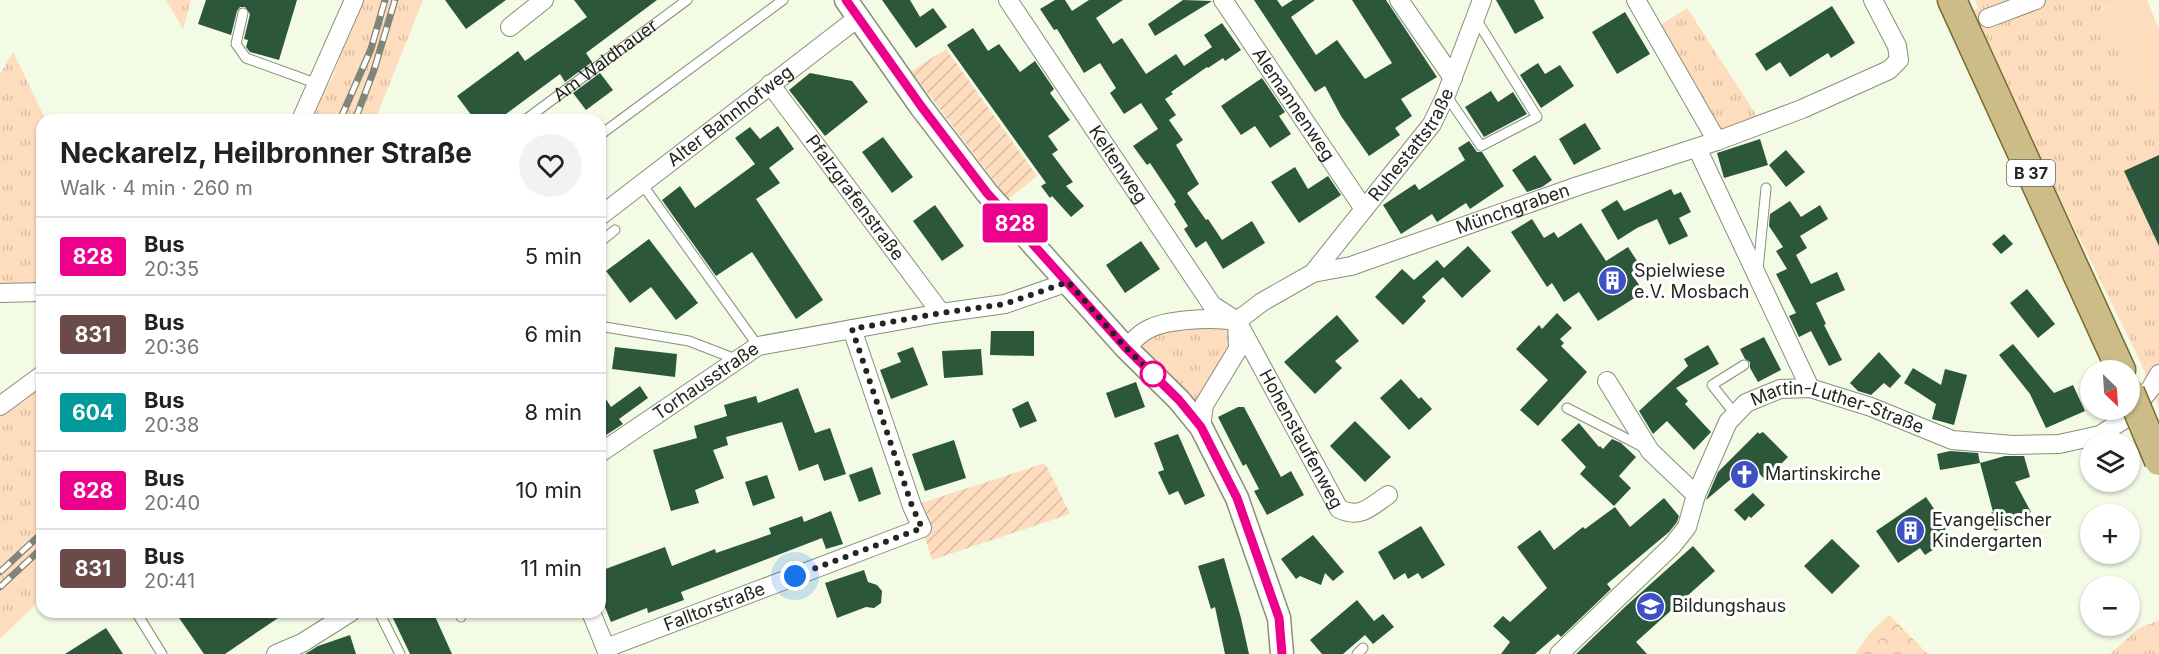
<!DOCTYPE html>
<meta charset="utf-8">
<style>
body{margin:0;font-family:Inter,sans-serif;background:#f2f2f2;color:#222;height:100vh;display:flex;flex-direction:column;font-size:22px;white-space:nowrap}
*{box-sizing:border-box;margin:0}
p{font-size:20px;color:#767676}
.icon{flex:none;width:33px;height:33px;fill:none;stroke:currentColor;stroke-width:2;stroke-linecap:round;stroke-linejoin:round}
.map{position:relative;flex:1;overflow:hidden}
.side{position:absolute;left:36px;top:114px;width:570px;height:504px;display:flex;flex-direction:column;background:#fff;border-radius:18px;box-shadow:0 2px 4px #0004}
.side>*{flex:none}
.badge{padding:0 12px;border-radius:4px;font-size:21px;line-height:39px}
.needle{width:39px;rotate:155deg}
.buttons{position:absolute;left:2080px;top:360px;display:grid;gap:12px}
.buttons a{display:grid;place-items:center;width:60px;height:60px;border-radius:50%;background:#fff;box-shadow:0 2px 4px #0004;font-size:30px}
.you{position:absolute;width:30px;height:30px;margin:-15px;border:4px solid #fff;border-radius:50%;background:#1a73e8;box-shadow:0 0 0 9px #1a73e833}
.map>.badge{position:absolute;translate:-50% -50%;box-shadow:0 0 0 3px #fff}
.round{display:grid;place-items:center;flex:none;width:63px;height:63px;border-radius:32px;background:#f2f2f2}
.head{display:flex;align-items:center;justify-content:space-between;height:102px;padding:0 24px}
h1{font-size:28px;font-weight:700;line-height:45px}
ul{padding:0;list-style:none}
li{display:flex;align-items:center;gap:18px;height:78px;padding:0 24px;border-top:2px solid #e0e0e0}
li div{flex:1}
li b{display:block;font-size:22px}
li em{font-style:normal}
li .badge{min-width:66px;font-weight:700;text-align:center}
.map>svg:first-child{display:block}
.grass{fill:url(#grass-tufts)}
.park{fill:url(#park-crowns)}
.garden{fill:url(#garden-furrows)}
.pitch{fill:#fedcbe}
.building{fill:#2d573a}
.lines{fill:none;stroke-linecap:round;stroke-linejoin:round}
.service-casing{stroke:#888f7b;stroke-width:11}
.minor-casing{stroke:#888f7b;stroke-width:20}
.tertiary-casing{stroke:#888f7b;stroke-width:25}
.primary-casing{stroke:#796a30;stroke-width:31}
.service{stroke:#fff;stroke-width:9}
.minor{stroke:#fff;stroke-width:18}
.tertiary{stroke:#fff;stroke-width:22}
.primary{stroke:#cbbc88;stroke-width:28}
.rail-casing{stroke:#808677;stroke-width:7}
.rail{stroke:#fff;stroke-width:4.5;stroke-dasharray:14;stroke-linecap:butt}
.primary-bridge-casing{stroke:#796a30;stroke-width:31;stroke-linecap:butt}
.primary-bridge{stroke:#cbbc88;stroke-width:28}
.line-casing{stroke:#fff;stroke-width:14}
.line{stroke:#ec008c;stroke-width:9}
.walk{stroke:#23261e;stroke-width:6;stroke-dasharray:0 10.8}
.stop-dot{fill:#fff;stroke:#ec008c;stroke-width:3}
.labels{text-anchor:middle;stroke-width:6;stroke-linejoin:round;paint-order:stroke}
.shield{fill:#fff;stroke:#656762;stroke-width:1.5}
.shield-label{font-size:16px;font-weight:bold;fill:#23261e}
.street-label{font-size:18px;fill:#23261e;stroke:#fff}
.poi-label{font-size:18px;fill:#23261e;stroke:#fff;text-anchor:start}
</style>
<div class="map">
<svg width="2159" height="654" viewBox="0 0 2159 654">
<defs>
<pattern id="grass-tufts" width="24" height="20" patternUnits="userSpaceOnUse" patternTransform="scale(1.5)"><rect width="24" height="20" fill="#fedcbe"/><path d="M3 7l-1-3M5 7V3M7 7l1-3M15 17l-1-3M17 17v-4M19 17l1-3" fill="none" stroke="#d9bda3"/></pattern>
<pattern id="park-crowns" width="20" height="18" patternUnits="userSpaceOnUse" patternTransform="scale(1.5)"><rect width="20" height="18" fill="#fedcbe"/><path d="M2 6a3 3 0 1 1 6 0M12 15a3 3 0 1 1 6 0" fill="none" stroke="#d9bda3"/></pattern>
<pattern id="garden-furrows" width="10" height="10" patternUnits="userSpaceOnUse" patternTransform="scale(1.5)"><rect width="10" height="10" fill="#fedcbe"/><path d="M-1 1l2-2M0 10L10 0M9 11l2-2" fill="none" stroke="#d9bda3"/></pattern>
</defs>
<rect width="100%" height="100%" fill="#f3fbe5"/>
<path class="grass" d="M166 0H191L183 29Z
M358 0H423L375 120H306L333 77Z
M1975 0H2123L2100 10 2139 97 2159 89V407L2140 361 2053 184 1974 10 1978 8Z
M1687 8 1762 124 1717 141 1653 30Z
M13 52 46 120H42V292L0 293V74Z
M1237 321 1238 349 1201 427 1126 348 1145 331Z
M42 374V598L0 639V405Z
M2159 620V654H2110L2138 629Z"/>
<path class="park" d="M1889 615 1928 654H1855L1869 634Z"/>
<path class="garden" d="M946 49 1037 176 1008 199 911 71Z
M1045 463 1070 514 932 560 922 528 912 506Z"/>
<path class="pitch" d="M2123 0H2147L2159 29V89L2139 97 2100 11Z"/>
<path class="building" d="M206 0H297L279 60 250 52 246 47 248 40 244 39 250 14 245 7H240L237 11 231 35 198 24Z
M445 0H506L466 29Z
M574 0H657L586 53 592 62 565 82 560 74 498 120H475L457 96 518 51 525 61 587 17Z
M882 0H910L920 17 933 8 947 27 916 48Z
M1055 0H1065L1072 11 1089 0H1123L1096 18 1113 44 1122 38 1146 74 1176 54 1184 66 1212 47 1204 35 1222 23 1241 50 1225 61 1223 58 1208 68 1207 67 1171 92 1173 94 1165 99 1176 115 1169 120 1183 140 1176 145 1199 184 1187 193 1206 220 1208 219 1222 240 1252 221 1265 243 1223 269 1206 241 1196 248 1184 229 1188 226 1174 204 1176 202 1150 163 1147 165 1133 146 1158 129 1141 103 1124 114 1110 93 1116 88 1100 63 1084 73 1057 29 1054 30 1040 9Z
M1183 0 1212 1 1155 36 1148 24Z
M1254 0H1277L1282 7 1293 0H1315L1291 17 1316 55 1337 40 1365 79 1392 63 1352 0H1386L1437 77 1401 99 1412 116 1395 128 1400 135 1369 156 1341 116 1325 86 1315 92Z
M1496 0H1534L1544 18 1515 34Z
M1832 6 1855 43 1831 58 1828 53 1790 77 1780 62 1766 71 1755 54Z
M1625 12 1650 54 1617 74 1592 32Z
M973 28 988 51 999 44 1020 72 1035 61 1054 89 1050 93 1070 120 1048 136 1058 150 1052 154 1073 182 1066 186 1084 206 1071 217 1052 196 1050 198 1041 186 1046 183 947 45Z
M1538 63 1545 74 1560 65 1574 86 1541 108 1520 75Z
M600 73 613 90 586 110 573 93Z
M810 73 852 81 868 102 825 136 789 90Z
M1262 78 1285 112 1279 116 1291 134 1270 148 1255 126 1241 135 1221 106Z
M1491 91 1498 102 1513 92 1527 114 1484 137 1465 107Z
M1585 123 1601 149 1574 165 1559 139Z
M778 126 794 149 769 168 780 183 756 199 823 300 796 319 752 252 716 276 662 200 680 186 695 208 755 164 735 138 750 127 760 139Z
M883 137 913 177 892 193 862 152Z
M1760 139 1768 165 1724 178 1717 153Z
M1469 141 1477 152H1482L1504 186 1470 209 1466 203 1437 222 1432 214 1401 234 1383 205 1415 184 1419 190 1465 160 1458 148Z
M1786 150 1805 172 1786 187 1769 165Z
M1535 155 1552 180 1542 187 1527 192 1512 170Z
M2159 155V246L2124 171Z
M1295 167 1308 189 1328 176 1341 195 1299 223 1271 182Z
M1671 189 1674 195 1681 192 1691 212 1679 218 1688 236 1669 245 1657 219 1637 228 1618 240 1601 210 1617 200 1624 211Z
M1790 201 1801 217 1820 205 1828 219 1800 236 1807 248 1796 255 1811 284 1837 272 1845 290 1816 303 1826 324 1824 325 1842 360 1829 366 1811 331 1799 337 1789 316 1796 313 1776 274 1787 269 1776 251 1783 247 1769 226 1770 214Z
M935 205 964 246 942 261 913 221Z
M1532 219 1544 238 1554 232 1558 238 1581 223 1606 261 1628 247 1641 267 1631 273 1644 292 1598 321 1579 292 1564 302 1552 283 1547 287 1511 232Z
M2004 234 2013 244 2001 254 1992 244Z
M649 239 698 303 676 320 651 287 630 303 606 271Z
M1141 241 1160 269 1125 293 1106 265Z
M1468 246 1491 271 1462 298 1443 277 1422 297 1426 301 1403 325 1375 297 1402 269 1414 280 1437 260 1444 268Z
M2027 289 2055 324 2038 338 2010 303Z
M1557 313 1572 328 1560 339 1564 343 1561 346 1587 372 1538 426 1520 410 1548 380 1516 349 1539 325 1542 329Z
M1337 315 1359 341 1335 361 1342 368 1315 394 1284 362Z
M991 331H1034V356L990 355Z
M1764 337 1781 370 1758 382 1750 368V362L1745 359 1740 349Z
M2013 344 2054 393 2073 385 2085 411 2046 428 2030 394 1999 355Z
M1708 345 1719 364 1676 388 1688 401 1685 404 1711 432 1694 450 1667 421 1653 434 1639 411 1688 366 1684 359Z
M615 347 677 354 675 377 612 369Z
M913 347 928 385 891 399 880 370 901 362 897 353Z
M981 349 983 375 944 378 942 351Z
M1879 352 1901 376 1890 388 1884 383 1871 395 1858 391 1850 383Z
M1913 368 1941 385 1945 369 1967 375 1954 425 1932 419 1936 404 1904 383Z
M1401 379 1419 399 1421 397 1432 409 1409 430 1380 398Z
M1136 382 1145 407 1115 418 1106 393Z
M640 386 648 398 619 419 623 424 600 439V390L611 407Z
M798 388 815 433 830 428 846 474 824 481 818 464 799 471 782 422 726 437 728 445 713 450 724 478 695 490 699 503 671 511 653 450 697 438 694 426 727 416 724 405 756 396 758 403Z
M1028 401 1037 421 1020 428 1012 409Z
M1238 407H1244L1281 477 1291 471 1304 495 1267 515 1254 491 1259 489 1246 464 1243 466 1218 417Z
M1355 421 1391 457 1365 482 1330 446Z
M1579 423 1599 447 1600 446 1603 449 1612 439 1621 443 1636 457 1619 476 1631 488 1614 506 1580 474 1586 467 1561 440Z
M1758 432 1759 434 1763 432 1788 457 1765 480 1750 463 1706 500 1718 472Z
M1178 434 1205 496 1185 505 1178 491 1169 495 1158 472 1164 470 1154 443Z
M954 440 966 478 925 491 912 454Z
M1950 451 1978 453 1980 463 1940 470 1937 454Z
M2005 456H2024L2030 477 2015 482 2031 512 1995 531 1986 515 1993 512 1980 463Z
M872 467 881 494 859 502 849 475Z
M767 475 775 498 753 506 745 482Z
M1753 493 1765 505 1751 518 1749 516 1745 521 1734 510Z
M1926 497 1947 528 1942 532 1948 540 1925 555 1920 548 1898 563 1876 531Z
M1664 498 1679 516 1677 522 1669 532 1607 584 1611 589 1561 637 1558 634 1535 654H1501L1510 642 1493 626 1503 616 1510 622 1547 588 1517 547 1540 530 1554 550 1583 527 1585 529 1615 507 1630 527Z
M831 511 843 544 826 549 822 538 681 592 684 600 648 613 647 608 611 622 600 595V571L665 547 672 566 715 549 716 553 771 534 769 528 802 516 804 522Z
M1421 526 1445 565 1422 579 1418 573 1408 579 1405 573 1394 580 1378 552Z
M1313 535 1344 572 1333 581 1325 573 1321 585 1300 576 1296 579 1281 559Z
M1832 539 1860 566 1832 594 1804 566Z
M1693 546 1715 571 1636 642 1647 654H1576L1626 606Z
M1224 558 1241 618 1249 654H1225L1215 607 1211 609 1198 566Z
M864 570 868 582 877 585 882 591 881 603 874 608 866 607 837 618 825 583Z
M1357 600 1374 621 1383 614 1394 627 1373 644 1365 635 1343 654H1322L1310 640Z
M175 612H287L225 654H204Z
M390 612H433L452 654H410Z
M106 628 123 654H65Z
M350 635 356 654H305L318 646Z"/>
<g class="lines">
<defs>
<g id="service">
<path d="M243 13 236 44 246 58 318 84"/>
<path d="M1446 95 1481 146 1537 117 1476 19"/>
<path id="s1" d="M525 120 687 0"/>
<path d="M600 135 783 0"/>
<path d="M642 184 758 346"/>
<path d="M600 242 615 230"/>
<path d="M1758 270 1766 188"/>
<path d="M600 330 605 327 689 341 738 360"/>
<path d="M1567 408 1645 448"/>
<path d="M1735 414 1712 385 1744 365"/>
<path d="M136 612 162 654"/>
<path d="M379 612 400 654"/>
<path d="M459 612 461 617"/>
<path d="M1357 654 1363 648"/>
</g>
<g id="minor">
<path id="s2" d="M1008 0 1212 305 1237 321 1339 509C1361 519 1370 507 1388 495"/>
<path id="s3" d="M1223 0 1364 209"/>
<path d="M1399 0 1453 78"/>
<path d="M1636 0 1717 141"/>
<path d="M1988 18 2036 0"/>
<path d="M510 27 544 0"/>
<path id="s4" d="M770 84 941 313"/>
<path d="M301 120 354 0"/>
<path d="M1697 148 1810 388"/>
<path id="s5" d="M600 216 859 17"/>
<path id="s6" d="M1313 273 1432 124 1446 95 1482 0"/>
<path d="M0 293 42 292"/>
<path d="M1126 348C1132 342 1139 334 1147 330 1166 319 1213 317 1235 321"/>
<path d="M1607 381 1650 451 1696 495"/>
<path d="M0 406 42 375"/>
<path id="s7" d="M1201 427 1204 405 1238 349 1237 321 1262 302 1313 273 1351 266 1578 186 1717 141 1802 109 1889 70 1899 60 1897 46 1873 0"/>
<path id="s8" d="M600 453 758 346 941 313 1005 304 1068 282"/>
<path d="M591 612 608 654"/>
<path id="s9" d="M606 648 922 528 912 506 852 329"/>
<path d="M276 654 302 643 351 612"/>
<path id="s10" d="M1559 654 1672 546 1687 527 1696 495 1728 422 1746 403 1780 389 1810 388 1871 407 1952 440 2013 445 2059 444 2100 435 2128 417 2151 388 2159 374"/>
</g>
<path id="tertiary" d="M846 0 921 107 987 193 1126 348 1179 400 1201 427 1237 498 1279 618 1282 654"/>
<path id="primary" d="M1952 0 2121 370"/>
</defs>
<use href="#service" class="service-casing"/>
<use href="#minor" class="minor-casing"/>
<use href="#tertiary" class="tertiary-casing"/>
<use href="#primary" class="primary-casing"/>
<use href="#service" class="service"/>
<use href="#minor" class="minor"/>
<use href="#tertiary" class="tertiary"/>
<use href="#primary" class="primary"/>
<defs>
<path id="rail" d="M340 120 371 49 385 0
M355 120 374 70 395 0
M0 572 42 533
M0 587 42 548"/>
</defs>
<use href="#rail" class="rail-casing"/>
<use href="#rail" class="rail"/>
<defs>
<path id="primary-bridge" d="M2130 392 2159 461"/>
</defs>
<use href="#primary-bridge" class="primary-bridge-casing"/>
<use href="#primary-bridge" class="primary-bridge"/>
</g>
<g class="lines">
<defs>
<path id="line" d="M846 0 921 106 987 193 1126 348 1179 400 1201 427 1237 498 1279 618 1282 654"/>
</defs>
<use href="#line" class="line-casing"/>
<use href="#line" class="line"/>
<path class="walk" d="M795 576 922 528 912 506 852 329 941 313 1005 304 1068 282 1126 348 1153 374"/>
</g>
<defs>
<symbol id="building-disc" viewBox="-11 -11 22 22"><circle r="9.5" fill="#3e51c4" stroke="#fff"/><path d="M-4-6H4V6H1V3H-1V6H-4ZM-2.5-4.3h1.7v1.8h-1.7ZM.8-4.3h1.7v1.8H.8ZM-2.5-1h1.7V.8h-1.7ZM.8-1h1.7V.8H.8Z" fill="#fff"/></symbol>
<symbol id="church-disc" viewBox="-11 -11 22 22"><circle r="9.5" fill="#3e51c4" stroke="#fff"/><path d="M-1.2-6h2.4v3.5h3.3v2.4h-3.3V6h-2.4V-.1h-3.3v-2.4h3.3Z" fill="#fff"/></symbol>
<symbol id="school-disc" viewBox="-11 -11 22 22"><circle r="9.5" fill="#3e51c4" stroke="#fff"/><path d="M0-5L7-2L0 1L-7-2ZM-4 1L0 2.5L4 1V4Q0 6-4 4Z" fill="#fff"/></symbol>
</defs>
<g fill-rule="evenodd">
<use href="#building-disc" x="1596" y="264" width="33" height="33"/>
<use href="#church-disc" x="1728" y="458" width="33" height="33"/>
<use href="#building-disc" x="1894" y="514" width="33" height="33"/>
<use href="#school-disc" x="1634" y="590" width="33" height="33"/>
</g>
<circle class="stop-dot" cx="1153" cy="374" r="12"/>
<g class="labels">
<rect class="shield" x="2007" y="160" width="48" height="26" rx="4.5"/>
<g class="shield-label">
<text x="2031" y="179">B 37</text>
</g>
<g class="street-label">
<text dy="6" stroke="none"><textPath href="#s1" startOffset="100">Am Waldhauer</textPath></text>
<text dy="6" stroke="none"><textPath href="#s3" startOffset="126">Alemannenweg</textPath></text>
<text dy="6" stroke="none"><textPath href="#s5" startOffset="164">Alter Bahnhofweg</textPath></text>
<text dy="6" stroke="none"><textPath href="#s6" startOffset="162">Ruhestattstraße</textPath></text>
<text dy="6" stroke="none"><textPath href="#s2" startOffset="198">Keltenweg</textPath></text>
<text dy="6" stroke="none"><textPath href="#s4" startOffset="142">Pfalzgrafenstraße</textPath></text>
<text dy="6" stroke="none"><textPath href="#s7" startOffset="416">Münchgraben</textPath></text>
<text dy="6" stroke="none"><textPath href="#s8" startOffset="128">Torhausstraße</textPath></text>
<text dy="6" stroke="none"><textPath href="#s10" startOffset="416">Martin-Luther-Straße</textPath></text>
<text dy="6" stroke="none"><textPath href="#s2" startOffset="531">Hohenstaufenweg</textPath></text>
<text dy="6" stroke="none"><textPath href="#s9" startOffset="116">Falltorstraße</textPath></text>
</g>
<g class="poi-label">
<text x="1634" y="277">Spielwiese<tspan x="1634" dy="21">e.V. Mosbach</tspan></text>
<text x="1765" y="480">Martinskirche</text>
<text x="1932" y="526">Evangelischer<tspan x="1932" dy="21">Kindergarten</tspan></text>
<text x="1672" y="612">Bildungshaus</text>
</g>
</g>
</svg>
<div class="buttons">
<a><svg class="needle" viewBox="-14 -14 28 28"><path d="M0-13l5 13h-10z" fill="#e53935"/><path d="M0 13l5-13h-10z" fill="#767676"/></svg></a>
<a><svg class="icon" aria-label="layers" viewBox="0 0 24 24"><path d="M12 4l9 5-9 5-9-5zM3 14l9 5 9-5"/></svg></a>
<a>+</a>
<a>−</a>
</div>
<div class="you" style="left:795px;top:576px"></div>
<b class="badge" style="left:1015px;top:223px;background:#ec008c;color:#fff">828</b>
<section class="side">
<div class="head"><div><h1>Neckarelz, Heilbronner Straße</h1><p>Walk · 4 min · 260 m</p></div><a class="round"><svg class="icon" aria-label="heart" viewBox="0 0 24 24"><path d="M12 20l-8-8c-3-5 5-10 8-4 3-6 11-1 8 4z"/></svg></a></div>
<ul>
<li><span class="badge" style="background:#ec008c;color:#fff">828</span><div><b>Bus</b><p>20:35</p></div><em>5 min</em></li>
<li><span class="badge" style="background:#6a4b49;color:#fff">831</span><div><b>Bus</b><p>20:36</p></div><em>6 min</em></li>
<li><span class="badge" style="background:#009a9b;color:#fff">604</span><div><b>Bus</b><p>20:38</p></div><em>8 min</em></li>
<li><span class="badge" style="background:#ec008c;color:#fff">828</span><div><b>Bus</b><p>20:40</p></div><em>10 min</em></li>
<li><span class="badge" style="background:#6a4b49;color:#fff">831</span><div><b>Bus</b><p>20:41</p></div><em>11 min</em></li>
</ul>
</section>
</div>
